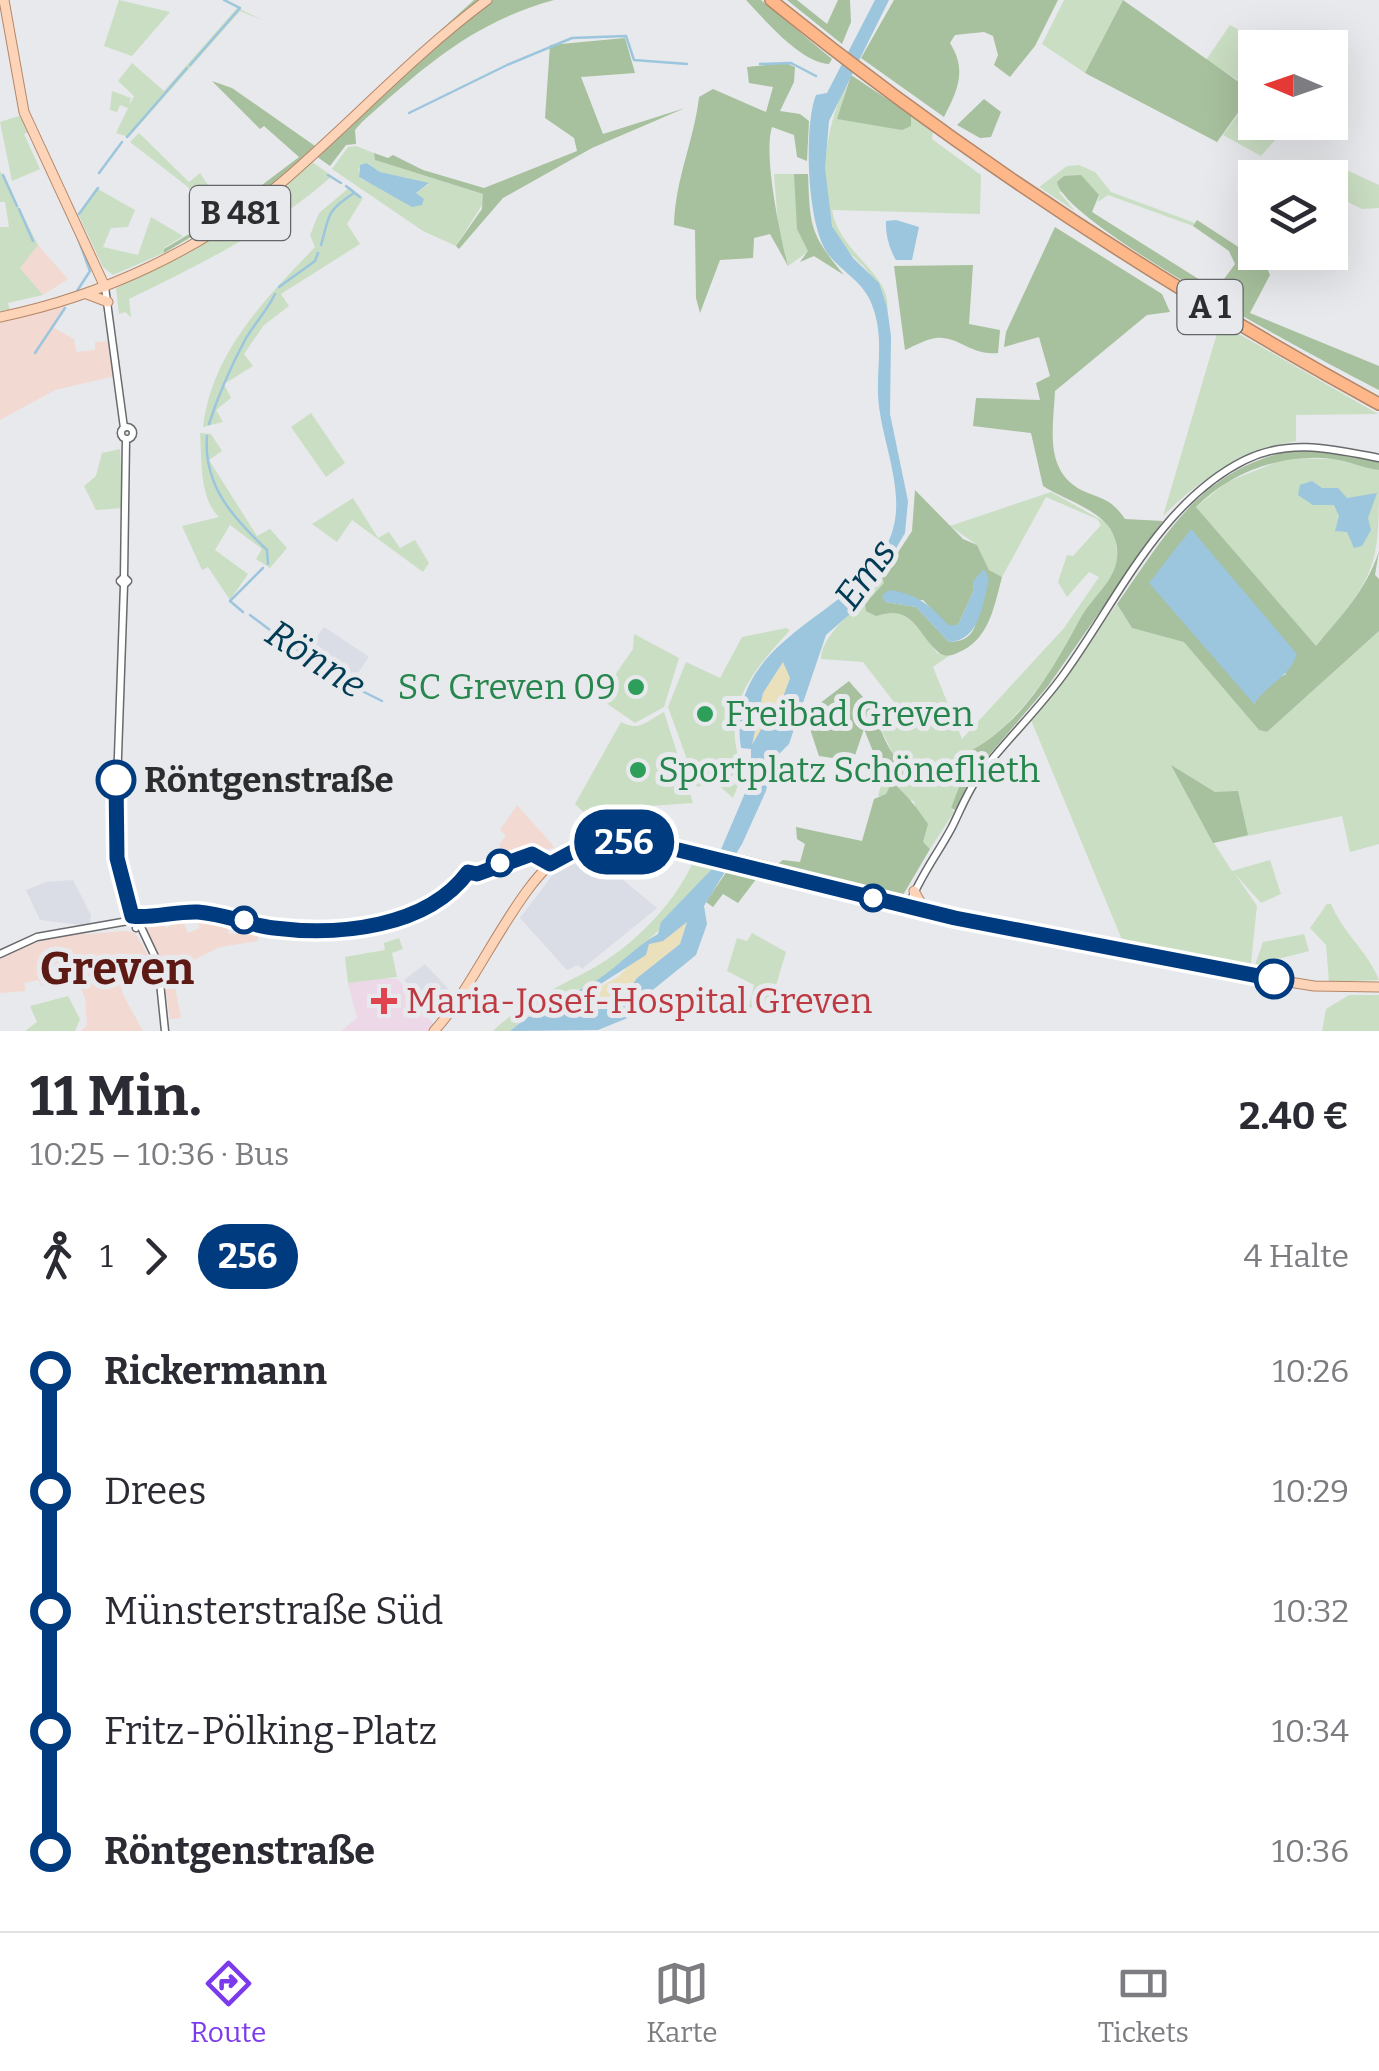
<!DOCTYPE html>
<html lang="de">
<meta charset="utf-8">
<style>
body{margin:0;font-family:Bitter,serif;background:#f2f2f3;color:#2b2b33;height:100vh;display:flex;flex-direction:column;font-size:38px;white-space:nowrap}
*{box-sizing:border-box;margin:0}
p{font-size:32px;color:#7c7c81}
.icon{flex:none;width:55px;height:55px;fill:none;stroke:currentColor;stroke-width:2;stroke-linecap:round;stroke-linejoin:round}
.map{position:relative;height:1031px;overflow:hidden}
.details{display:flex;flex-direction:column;background:#fff;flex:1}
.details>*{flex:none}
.badge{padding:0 20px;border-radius:32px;font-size:35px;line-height:65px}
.needle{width:65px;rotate:272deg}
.fabs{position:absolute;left:1238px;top:30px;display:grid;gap:20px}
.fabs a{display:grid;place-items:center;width:110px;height:110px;border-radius:0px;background:#fff;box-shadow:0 10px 40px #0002;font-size:50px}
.map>.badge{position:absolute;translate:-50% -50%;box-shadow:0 0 0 5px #fff}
.legs{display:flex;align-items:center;gap:15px;height:110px;padding:0 30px;font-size:32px}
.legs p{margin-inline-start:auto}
.head{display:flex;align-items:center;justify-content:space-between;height:170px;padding:0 30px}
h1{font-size:55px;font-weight:700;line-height:75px}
ul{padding:0 30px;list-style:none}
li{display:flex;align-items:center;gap:35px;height:120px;font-size:38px}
li i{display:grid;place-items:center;width:15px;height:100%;margin:0 12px;background:currentColor}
li i::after{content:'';width:25px;height:25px;margin:-12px;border:8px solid;border-radius:50%;background:#fff}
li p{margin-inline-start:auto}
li:first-child i{background:linear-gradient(#0000 50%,currentColor 0)}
li:last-child i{background:linear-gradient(currentColor 50%,#0000 0)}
.menu{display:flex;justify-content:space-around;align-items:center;height:140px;border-top:2px solid #e1e1e2;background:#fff;font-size:28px;color:#7c7c81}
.menu a{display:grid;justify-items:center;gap:5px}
.menu .active{color:#7c3aed}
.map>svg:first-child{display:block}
.commercial{fill:#f2d9d2}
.built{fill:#dadce6}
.medical{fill:#edd8e7}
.green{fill:#cadec3;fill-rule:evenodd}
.forest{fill:#a7c09d;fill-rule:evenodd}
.sand{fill:#eae0bb}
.water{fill:#9cc5de;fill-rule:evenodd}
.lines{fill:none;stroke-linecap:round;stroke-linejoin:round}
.stream{stroke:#9cc5de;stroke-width:2.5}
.minor-casing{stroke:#696a6d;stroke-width:9}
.major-casing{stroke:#b48769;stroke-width:11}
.highway-casing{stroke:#b48769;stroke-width:14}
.minor{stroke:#fff;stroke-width:6}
.major{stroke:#fed4b8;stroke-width:9}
.highway{stroke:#fdb789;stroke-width:11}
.line-1-casing{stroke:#fff;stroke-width:22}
.line-1{stroke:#003b80;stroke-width:15}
.leisure-dot{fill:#2e9e5b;stroke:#e8e9ec;stroke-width:4}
.stop-1-dot{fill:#fff;stroke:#003b80;stroke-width:5}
.health-dot{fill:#e0444e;stroke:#e8e9ec;stroke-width:4}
.labels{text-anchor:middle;stroke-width:10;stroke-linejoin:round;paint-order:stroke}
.shield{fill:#e8e9ec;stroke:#646567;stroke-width:2.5}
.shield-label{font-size:32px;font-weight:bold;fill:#2c2d2e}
.leisure-label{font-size:35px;fill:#27864d;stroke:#e8e9ec;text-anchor:start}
.stop-label{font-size:35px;font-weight:bold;fill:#2c2d2e;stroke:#e8e9ec;text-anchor:start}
.health-label{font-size:35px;fill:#be3a42;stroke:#e8e9ec;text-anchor:start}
.water-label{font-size:38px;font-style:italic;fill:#013b54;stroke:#e8e9ec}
.district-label{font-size:45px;font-weight:bold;fill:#5d1914;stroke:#e8e9ec}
</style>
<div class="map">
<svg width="1379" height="1031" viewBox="0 0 1379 1031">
<rect width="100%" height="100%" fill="#e8e9ec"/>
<path class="commercial" d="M38 245 68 279 43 295 20 268Z
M62 305 66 307 54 328 74 339 76 352 95 350V342L112 341 115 376 55 390 0 420V321Z
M517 805 551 843 554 848 505 857 499 845 506 836 500 830Z
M195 916 225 918 229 934 258 932V941L220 947 186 964 188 971 173 977 181 1018 170 1019 162 967 147 928 158 921 167 928 181 917 188 933 200 928Z
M126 931 135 933 150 958 118 971 123 995 143 1031H81L87 1025 85 997 70 968V976L55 983 42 986 38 980 24 983 26 991 0 993V959L31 944 59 936Z"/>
<path class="built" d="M324 627 369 657 351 683 305 653Z
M587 850 657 908 582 969 578 965 567 970 520 918 558 868Z
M73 880 91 915 90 926 40 920 26 890 46 882Z
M425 964 454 995 435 1019 404 980Z"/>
<path class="medical" d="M371 978 398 979 434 1025 428 1031H341L357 1018 348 983Z"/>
<path class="green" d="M119 0 170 12 132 56 104 46Z
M222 0 264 21 240 11 129 137 116 133 128 108 120 105 117 112 110 110 112 91 131 98 129 106 134 96 118 81 132 63 164 91 237 8Z
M1064 0H1123L1085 73 1042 44Z
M1230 25 1271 47 1255 48V122L1290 123 1261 156 1223 135 1255 91 1206 60Z
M850 74 838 119 911 126V115L933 132 932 139 981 175 980 214 832 210C839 253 893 275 887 310 880 297 875 279 865 268 856 258 846 252 839 240 811 193 828 118 850 74Z
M22 115 29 132 24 134 40 169 12 181 0 122Z
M139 133 189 182 200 173 226 212 211 221 188 187 130 142Z
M356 146 374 153 375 160 483 194 486 199 456 246 423 231 332 169 348 147ZM368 163 380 172 429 184 416 193 422 205 361 179 358 169Z
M311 161 332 176C274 228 199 265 129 299L131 317 125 312 119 314 116 288 192 248Z
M1331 163 1379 185V208L1362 209 1330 193V178L1323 177Z
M1079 165 1095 172 1111 192 1195 223 1193 226 1108 195 1098 202 1099 195 1059 192 1075 211 1039 187 1067 166Z
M0 171 38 245 20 268 43 295 8 303 10 310 0 311V227H9L5 202H0Z
M774 174H794L809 251 788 266 778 225Z
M350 187 363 198 347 224 360 244 281 294 289 306 264 325 244 354 253 366 224 384 231 398 216 410 223 422 203 427C212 352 265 299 315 247L310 235 319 213Z
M96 188 135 210 128 227 111 228 103 247 138 255 151 217 183 236 164 248V253L113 275 103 267 78 214Z
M1220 323 1378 414 1296 415V441C1242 452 1202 477 1163 516Z
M311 413 345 463 326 477 291 427Z
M200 433 211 434 222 451 209 460 257 536 270 529 287 548 270 568 256 559 262 549 230 525 215 550 248 574 230 600 208 567 202 570 182 526 219 517C199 497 202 460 200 433Z
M120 449 123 508 96 510 84 486 96 476 102 453Z
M1287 458 1335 459 1379 470C1379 568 1379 571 1316 647L1196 507 1227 482Z
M1051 492 1105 522 1115 536 1118 559 1111 580 1081 617 1067 650 1028 701 1000 732 943 770 916 771 893 754 869 705 888 718 900 710 863 662 821 659C821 632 865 604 882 577L885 583 866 604 914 618 937 653 949 656 933 667 962 739 1064 628 1099 577 1089 572 1067 597 1058 582 1067 555 1073 556 1101 525 1097 519 1046 497 1002 577 989 570 977 545 950 526Z
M353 498 378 538 389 532 400 548 415 540 429 563 423 572 352 520 337 542 312 524Z
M1117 604 1132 628 1184 641 1259 730 1267 732 1379 631V844L1350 852 1342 816 1214 843 1232 871 1270 860 1281 894 1261 903 1235 874 1257 906 1250 972 1125 947 1031 720Z
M786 628 790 630C767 656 737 687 735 723 732 758 749 762 733 798L714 781 697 787 668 707 686 662 720 678 742 637Z
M634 634 679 658 664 707 635 723 599 698 633 649Z
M664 712 693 803 635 807 615 837H596L591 819 575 804 621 722C639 732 647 721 664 712Z
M963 767 966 775 951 808 954 812 930 849 922 842 914 801 878 796 885 769 907 785C924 773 944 777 963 767Z
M694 859 714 864 713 868C696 899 628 962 597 980 567 997 536 1007 510 1031H493C525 1000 559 987 597 966 635 944 678 900 694 859Z
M1327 904H1331C1345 936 1367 950 1379 980L1329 982 1326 945 1310 928Z
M752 933 786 952 768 1012 749 1007 754 985 727 971 737 938 747 941Z
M1304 934 1309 951 1255 965 1263 942Z
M399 938 403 949 392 953 397 977 348 983 345 957 385 950 384 943Z
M1349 995H1379V1031H1322L1326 1009Z
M68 996 80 1019 75 1031H25L37 1022 30 1006Z"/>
<path class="forest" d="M474 0H554C471 23 424 67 362 122L355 130 356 144 346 145 330 166 316 156 446 37 442 29Z
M746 0H761L832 59 829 64C800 62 765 20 746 0Z
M787 0H797L827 24 838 0H850L851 22 842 44Z
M894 0H1058L1035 46 1010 77 994 65 998 55 993 36 984 32 955 35 950 43C967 70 958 90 944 117L861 58Z
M1123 0 1253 92 1217 142 1085 73Z
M625 38 635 73 581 77 603 134 685 108 592 148 503 198 459 249 456 246 482 209 483 194 375 160 374 153 388 158 393 155 423 170 484 188 577 151 574 138 545 118 550 45Z
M786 63 795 67 794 82 780 111 800 114 809 121 807 161 797 157 794 135 772 127C763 154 780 235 788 266L770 234 754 238 753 258 720 260 700 313 696 298 695 230 674 225C675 179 694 141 699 97L713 89 766 112 773 87 749 83 747 67Z
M851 75 911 115V126L902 130 837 119Z
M212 81 232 88 315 146 257 198 164 253V249L226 212 299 157 264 126 260 129Z
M984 99 1001 112 991 137 980 138 957 125Z
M794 174H808C810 227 810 234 844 275L814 256 800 262 808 251 797 229Z
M1081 175 1099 195 1092 212 1216 290 1235 264 1229 251 1193 226 1197 220 1266 265 1270 275 1250 313 1379 366V390C1330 365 1063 224 1057 182L1064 176Z
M1055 227 1162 294 1170 312 1147 315 1055 391C1053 431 1043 475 1088 493 1107 500 1113 502 1125 519L1163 521 1048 686 979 767 955 810 951 808 966 769C954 771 916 778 907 785L878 764 864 729 853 761 819 756 811 732 815 707 849 681C855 689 863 696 869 704 882 727 887 762 916 771 938 777 949 762 963 755 1020 727 1051 673 1080 619 1095 592 1126 575 1115 539 1107 511 1066 501 1043 486L1031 433 973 426 976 398 1040 400 1036 383 1050 376 1039 337 1004 347 1006 332Z
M973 265 969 324 1000 330 998 353C970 356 960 336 936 338 926 339 914 346 905 350L894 266Z
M1307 447 1379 461V470C1363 468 1348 461 1333 459 1283 453 1232 471 1196 507L1316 646C1341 616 1367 589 1379 551L1375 575 1379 579V631L1267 732 1259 730 1184 642 1132 628 1117 604C1173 524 1204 465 1307 447ZM1192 530 1286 674 1267 684 1254 704Z
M915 490 963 539 977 545 989 570 1002 577C994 607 989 641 957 653 949 657 942 657 936 650 915 629 912 604 876 616L866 611 865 604 884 583 882 577 912 531ZM973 581C978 605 985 642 949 642L916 607 885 602 923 600 948 626 958 625 974 590Z
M1171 765 1215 792 1238 791 1248 835 1213 843Z
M892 782C908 796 917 808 928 824L923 842 930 849 903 895 774 867 783 860 800 862 805 844 797 839 796 827 862 841 874 799 886 794Z
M731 865 760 874 738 903 723 894 713 907 706 902Z"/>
<path class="sand" d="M783 662 790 678 774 722 764 724 752 745 763 693Z
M687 922 680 944 637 978 621 1002 592 1012 563 1008 618 977 649 944 664 939Z"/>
<path class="water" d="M875 0H889L829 121 825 168 832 226 853 258 879 283 887 307 891 336 890 414 908 501 905 533 866 600 826 635 789 744 772 761 766 791 742 844 704 906 707 924 696 955 649 993 635 1015 598 1030 510 1031C537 1007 570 997 600 978 621 964 636 946 658 934L661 922 713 868 751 779V749L741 748C723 630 869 617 893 529 905 487 880 438 878 395 877 364 884 336 872 305 864 282 843 273 828 254 806 224 804 124 816 95L827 93ZM783 662 790 678 774 722 764 724 752 745 763 693ZM687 922 680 944 637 978 621 1001 592 1012 563 1008 646 955 649 944 663 941Z
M367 163 380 172 429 183 416 193 424 199 422 205 412 207 359 177 360 165Z
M896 220 919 227 912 260H896C890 251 885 233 886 221Z
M1312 481 1322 488H1338L1347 498 1377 493 1368 518 1371 530 1362 546 1354 548 1347 532 1335 531 1339 516 1334 505H1313L1298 495 1300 485Z
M1191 529 1297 654C1291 676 1267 684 1254 704L1149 583Z
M984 569 989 579C983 603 980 641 949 642L916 607 885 602 882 596 889 590C915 593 931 605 948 625H958L974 590 973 581Z"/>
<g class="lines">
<path class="stream" d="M760 64 791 63 816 76
M190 65 240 8 224 0
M507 65 572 38 626 36 634 60 687 64
M409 113 505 66
M127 137 187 68
M99 173 122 142
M3 175 17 206
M328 175 341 183
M346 186 360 197
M19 209 33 241
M79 214 98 188
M72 222 90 271 77 291
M321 245C330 215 325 212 354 193
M279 287 315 261 318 253
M35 353 65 308
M209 424C219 393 230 368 245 340 254 324 267 311 275 294
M207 436C203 485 233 518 267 550L268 564
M243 612 230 601 263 568
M250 615 330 675 382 701"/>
<defs>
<path id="minor" d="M105 287 124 428
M121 433a6 6 0 1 1 12 0a6 6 0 1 1-12 0Z
M124 577 128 581 124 585 120 581 124 577 126 439
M124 585 115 841 132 916
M908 907C920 876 937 855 952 827 961 809 968 790 981 773 1007 739 1039 709 1064 674 1117 601 1160 502 1245 460 1290 438 1333 449 1379 458
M132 916 141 920 136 928
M140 925 158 963 165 1031
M0 954 37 937 128 921"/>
<path id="major" d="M4 0 24 112 105 287
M87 294 108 302
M0 317C102 296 201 250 281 183 351 123 413 55 487 0
M914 891 923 907
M434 1031C476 987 521 873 570 850 644 815 870 900 955 918 1062 941 1170 960 1277 980L1314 986 1379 987"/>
<path id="highway" d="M771 0C961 154 1164 286 1379 404"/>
</defs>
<use href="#minor" class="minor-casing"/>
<use href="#major" class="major-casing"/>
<use href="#highway" class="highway-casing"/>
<use href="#minor" class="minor"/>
<use href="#major" class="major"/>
<use href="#highway" class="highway"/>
</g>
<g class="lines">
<defs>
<path id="line-1" d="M116 780 117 858 132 916C151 919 175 911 198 912 225 914 248 925 274 928 338 936 427 928 468 872L477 874 532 854 550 864 587 844H654L955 918 1274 979"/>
</defs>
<use href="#line-1" class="line-1-casing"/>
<use href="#line-1" class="line-1"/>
</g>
<g class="leisure-dot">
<circle cx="636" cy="687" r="10"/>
<circle cx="705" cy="714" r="10"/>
<circle cx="638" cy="770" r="10"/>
</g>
<g class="stop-1-dot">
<circle cx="116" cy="780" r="18"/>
<circle cx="500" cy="863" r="12"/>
<circle cx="873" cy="898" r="12"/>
<circle cx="244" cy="920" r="12"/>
<circle cx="1274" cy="979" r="18"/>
</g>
<path class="health-dot" d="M379 986h10v10h10v10h-10v10h-10v-10h-10v-10h10z"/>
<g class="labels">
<g class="shield">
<rect x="190" y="186" width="100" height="54" rx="8"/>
<rect x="1177.5" y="280" width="65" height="54" rx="8"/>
</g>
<g class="shield-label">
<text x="240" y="224">B 481</text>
<text x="1210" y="318">A 1</text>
</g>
<g class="leisure-label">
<text x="616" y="699" text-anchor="end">SC Greven 09</text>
<text x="725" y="726">Freibad Greven</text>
<text x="658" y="782">Sportplatz Schöneflieth</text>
</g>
<g class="stop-label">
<text x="144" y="792">Röntgenstraße</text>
</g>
<g class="health-label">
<text x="406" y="1013">Maria-Josef-Hospital Greven</text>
</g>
<g class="water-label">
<text transform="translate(865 574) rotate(-54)" y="13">Ems</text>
<text transform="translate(316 659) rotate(33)" y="13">Rönne</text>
</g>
<g class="district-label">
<text x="117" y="984">Greven</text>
</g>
</g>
</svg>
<div class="fabs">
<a><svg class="needle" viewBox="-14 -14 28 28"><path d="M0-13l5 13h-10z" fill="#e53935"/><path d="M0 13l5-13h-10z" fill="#7c7c81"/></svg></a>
<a><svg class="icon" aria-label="layers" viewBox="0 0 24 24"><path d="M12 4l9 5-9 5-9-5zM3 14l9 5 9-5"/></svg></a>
</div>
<b class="badge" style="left:624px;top:842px;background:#003b80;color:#fff">256</b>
</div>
<section class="details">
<div class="head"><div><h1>11 Min.</h1><p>10:25 – 10:36 · Bus</p></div><b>2.40 €</b></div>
<div class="legs"><svg class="icon" aria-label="walk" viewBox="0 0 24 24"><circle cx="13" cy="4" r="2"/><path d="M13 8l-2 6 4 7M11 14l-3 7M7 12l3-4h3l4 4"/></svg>1<svg class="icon" aria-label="forward" viewBox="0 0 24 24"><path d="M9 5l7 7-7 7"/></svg><b class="badge" style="background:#003b80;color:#fff">256</b><p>4 Halte</p></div>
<ul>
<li><i style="color:#003b80"></i><b>Rickermann</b><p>10:26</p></li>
<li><i style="color:#003b80"></i><span>Drees</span><p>10:29</p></li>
<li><i style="color:#003b80"></i><span>Münsterstraße Süd</span><p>10:32</p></li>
<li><i style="color:#003b80"></i><span>Fritz-Pölking-Platz</span><p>10:34</p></li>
<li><i style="color:#003b80"></i><b>Röntgenstraße</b><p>10:36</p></li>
</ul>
</section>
<nav class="menu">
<a class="active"><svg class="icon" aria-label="directions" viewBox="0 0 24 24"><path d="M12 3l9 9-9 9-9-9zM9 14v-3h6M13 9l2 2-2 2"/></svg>Route</a>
<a><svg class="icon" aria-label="map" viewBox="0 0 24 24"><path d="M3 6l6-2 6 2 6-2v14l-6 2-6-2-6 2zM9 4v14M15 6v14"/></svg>Karte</a>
<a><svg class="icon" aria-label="tickets" viewBox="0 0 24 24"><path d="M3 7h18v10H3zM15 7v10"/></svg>Tickets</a>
</nav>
